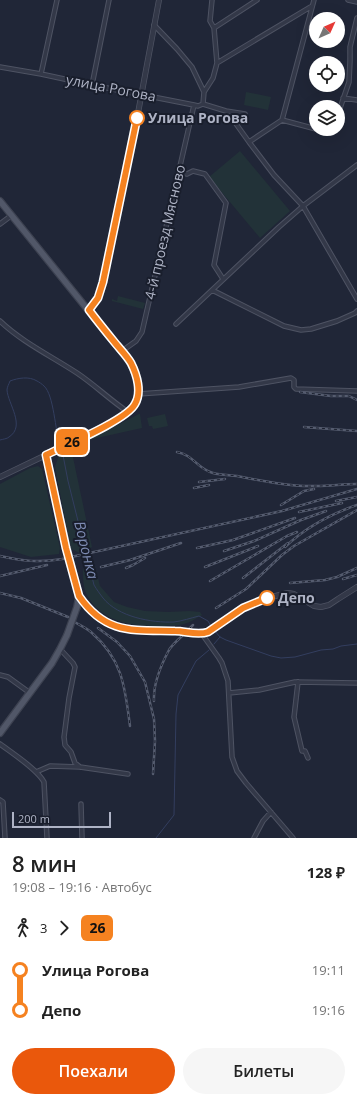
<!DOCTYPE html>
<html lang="ru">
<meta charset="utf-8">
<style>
body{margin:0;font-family:"Open Sans",sans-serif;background:#f6f6f6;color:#222;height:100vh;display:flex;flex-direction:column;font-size:15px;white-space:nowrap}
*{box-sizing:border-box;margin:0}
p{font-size:13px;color:#767676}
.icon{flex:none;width:22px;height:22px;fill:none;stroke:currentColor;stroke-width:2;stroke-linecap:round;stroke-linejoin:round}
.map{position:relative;height:838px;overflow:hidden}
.sheet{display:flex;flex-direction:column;background:#fff;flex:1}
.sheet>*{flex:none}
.badge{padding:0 8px;border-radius:6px;font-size:14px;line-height:26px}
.needle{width:26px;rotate:45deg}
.controls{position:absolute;left:309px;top:12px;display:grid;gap:8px}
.controls a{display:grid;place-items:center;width:36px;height:36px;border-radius:50%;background:#fff;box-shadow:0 4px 16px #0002;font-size:20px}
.scale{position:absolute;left:12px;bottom:10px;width:99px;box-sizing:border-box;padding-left:4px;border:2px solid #aeb3c5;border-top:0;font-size:11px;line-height:14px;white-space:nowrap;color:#aeb3c5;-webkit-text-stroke:3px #191e2c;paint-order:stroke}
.map>.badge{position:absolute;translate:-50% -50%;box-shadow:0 0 0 2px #fff}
.legs{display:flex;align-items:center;gap:6px;height:44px;padding:0 12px;font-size:13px}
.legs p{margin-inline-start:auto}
.overview{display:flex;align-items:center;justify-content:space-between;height:68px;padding:0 12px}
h1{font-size:22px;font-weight:600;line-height:30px}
.button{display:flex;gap:8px;margin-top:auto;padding:8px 12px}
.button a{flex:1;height:46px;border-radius:24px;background:#ea580c;color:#fff;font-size:16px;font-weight:600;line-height:46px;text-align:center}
.button a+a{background:#f6f6f6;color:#222}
ul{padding:0 12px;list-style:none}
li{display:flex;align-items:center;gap:14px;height:40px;font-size:15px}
li i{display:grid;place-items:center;width:6px;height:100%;margin:0 5px;background:currentColor}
li i::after{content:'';width:10px;height:10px;margin:-5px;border:3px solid;border-radius:50%;background:#fff}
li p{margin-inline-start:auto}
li:first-child i{background:linear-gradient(#0000 50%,currentColor 0)}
li:last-child i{background:linear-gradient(currentColor 50%,#0000 0)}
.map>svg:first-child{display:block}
.green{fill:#223238}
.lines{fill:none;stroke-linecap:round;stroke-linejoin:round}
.stream{stroke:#333e5f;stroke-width:1}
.minor-casing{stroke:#4e5363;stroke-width:5.5}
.tertiary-casing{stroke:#4e5363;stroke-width:6}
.primary-casing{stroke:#3d4251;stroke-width:8}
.minor{stroke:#333848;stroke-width:3.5}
.tertiary{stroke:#333848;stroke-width:4.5}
.primary{stroke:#515768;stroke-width:5.5}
.rail-casing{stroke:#555c6f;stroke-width:2.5}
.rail{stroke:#191e2c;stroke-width:1;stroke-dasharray:3;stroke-linecap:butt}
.primary-bridge-casing{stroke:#3d4251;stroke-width:8;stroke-linecap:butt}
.primary-bridge{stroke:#515768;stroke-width:5.5}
.line-1-casing{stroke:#fff;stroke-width:9}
.line-1{stroke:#f58220;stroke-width:6}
.stop-1-dot{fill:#fff;stroke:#f58220;stroke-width:2}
.labels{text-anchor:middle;stroke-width:4;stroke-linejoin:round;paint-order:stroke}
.street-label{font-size:14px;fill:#aeb3c5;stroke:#191e2c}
.stop-label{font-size:14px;font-weight:bold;fill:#aeb3c5;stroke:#191e2c;text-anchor:start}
.water-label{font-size:15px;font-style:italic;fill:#7d8bb2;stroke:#191e2c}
</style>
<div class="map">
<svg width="357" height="838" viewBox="0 0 357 838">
<rect width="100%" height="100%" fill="#202637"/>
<path class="green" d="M246 92 271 97 268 110 244 105Z
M240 151 290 211 260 238 209 177Z
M118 296 145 303 143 309 112 301V299L117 301Z
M139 414H140L142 428 83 441 102 433Z
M165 414 168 426 153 429 152 426H149L147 418Z
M71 448 92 547 80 553 71 549 55 467 59 455Z
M38 466 42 469 60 548 59 554 31 557 0 547V484L30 468Z
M95 566 100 586 114 602 127 607 145 611 168 612 190 611 200 612 202 615C195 619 188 624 179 625 174 626 169 625 164 626 135 627 100 623 86 593 83 586 83 577 83 569Z"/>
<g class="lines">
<path class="stream" d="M0 440C3 439 7 439 9 437 26 426 8 404 7 390 7 387 9 384 10 381 18 378 29 376 37 381 39 382 42 384 44 386 54 395 55 431 60 445
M62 450 68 481 94 585C97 590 100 594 103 598 118 617 152 623 174 622 182 621 191 618 199 616L208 621 212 628
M214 630 220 637 226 640 271 656 281 658 295 657 321 650 333 649 341 646 357 644
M214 644 220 637
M156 838 174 815 176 714 178 695 196 661 209 650"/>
<defs>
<path id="minor" d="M348 0 357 2
M154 25 177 49 192 67 204 92
M214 28 257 0
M217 63 312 6
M0 67 41 74 92 85 194 105 198 106 203 104 226 111 245 114
M41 74 57 0
M92 85 109 0
M343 98 357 100
M203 104 204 92 213 78 217 63 214 28 210 21 212 0
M231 112 234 121 249 142 274 175 303 206 357 299
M338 114 349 82 350 61V47L357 18
M282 120 314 0
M282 120 316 129
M317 129 332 133 333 129
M249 142 282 120
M180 172 187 174 193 171 205 174 226 203 214 265 223 279
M0 224 12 215
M212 290 284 326 301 330 311 329 337 321 355 313 357 311
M0 321C22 342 51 356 77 373 95 385 110 400 128 412
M176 324 279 227 303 206 357 165
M122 351 136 341 142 332 194 105
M138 394 239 387 291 378 294 380V387L296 389 357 391
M202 634 219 658 222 663 228 681 232 757 237 771 246 783 293 838
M60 649 73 663 75 667 69 698 64 737 65 745 71 752 75 763 80 767
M0 675 8 677 30 693
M298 682 294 717 302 751H305L308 758
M229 693 259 690 295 682 357 683
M0 744C12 753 37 769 44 782L47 838
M36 772 50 766 80 767 128 774
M0 800 3 802 5 838
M81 804 82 838
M254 838 263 821 271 812"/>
<path id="tertiary" d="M89 310 98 298 103 282 133 140 159 0
M0 477 46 455
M79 596C105 635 133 630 175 631 186 631 197 636 208 632L243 608 267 598 288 593 294 594 314 606 321 607 329 605 338 599 357 587"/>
<path id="primary" d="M0 201 126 357C135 369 143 388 136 403 129 419 64 446 46 455L67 548
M74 577 79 596 77 607
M0 733 52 663 60 649 67 635"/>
</defs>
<use href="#minor" class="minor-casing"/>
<use href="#tertiary" class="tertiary-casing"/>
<use href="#primary" class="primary-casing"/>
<use href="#minor" class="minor"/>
<use href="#tertiary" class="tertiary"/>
<use href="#primary" class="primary"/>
<defs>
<path id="rail" d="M300 392 331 396H349L357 400
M304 427 357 431
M177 452C194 455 197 469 213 473 221 475 229 475 237 476 262 481 292 487 317 486 330 486 344 484 357 484
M199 482 225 479
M194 488 209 485
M336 501 357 497
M281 505 304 491 314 489
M299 512 342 503
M285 547C305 528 331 514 357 505
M197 548 233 540 295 518
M224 551 254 541 301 520 326 511
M0 556C22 561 40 563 62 559L282 511 357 489
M101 567 130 560 181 543
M205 567 258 546
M126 568 133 565 145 558
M0 576 47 565
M243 578 288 543
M343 579 357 575
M210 581 287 536 297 532
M290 583 325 580 337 577 357 568
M0 593 21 598 68 617
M216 608 246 589 282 555 294 546 357 510
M73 621C79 625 87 628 92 633 123 660 125 688 130 726
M98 628 117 642 130 656 145 682 154 719 155 741 153 774
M189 629 193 625
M154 701C153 683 161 665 169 650 172 645 178 640 182 636"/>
</defs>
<use href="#rail" class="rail-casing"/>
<use href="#rail" class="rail"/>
<defs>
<path id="primary-bridge" d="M67 548 74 577
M67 635 77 607"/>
</defs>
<use href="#primary-bridge" class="primary-bridge-casing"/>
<use href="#primary-bridge" class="primary-bridge"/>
</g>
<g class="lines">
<defs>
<path id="line-1" d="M137 118 103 282 98 298 89 310C98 322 107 333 116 344 121 350 127 356 131 363 137 375 142 392 135 404 127 420 64 446 46 455L66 548 79 596C106 635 133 630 175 631 186 631 197 636 208 632L243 608 267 598"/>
</defs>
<use href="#line-1" class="line-1-casing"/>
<use href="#line-1" class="line-1"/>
</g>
<g class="stop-1-dot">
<circle cx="137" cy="118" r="7"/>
<circle cx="267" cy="598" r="7"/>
</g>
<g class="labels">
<g class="street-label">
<text transform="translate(111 88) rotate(11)" y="5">улица Рогова</text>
<text transform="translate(165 232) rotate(-77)" y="5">4-й проезд Мясново</text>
</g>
<g class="stop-label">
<text x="148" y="123">Улица Рогова</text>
<text x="278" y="603">Депо</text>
</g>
<g class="water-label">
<text transform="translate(86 550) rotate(76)" y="5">Воронка</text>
</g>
</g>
</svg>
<div class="controls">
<a><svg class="needle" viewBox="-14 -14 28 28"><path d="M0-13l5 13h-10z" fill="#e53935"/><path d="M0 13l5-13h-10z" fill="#767676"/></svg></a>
<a><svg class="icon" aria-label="locate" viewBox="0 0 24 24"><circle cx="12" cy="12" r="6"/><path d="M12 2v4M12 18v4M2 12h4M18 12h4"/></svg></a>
<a><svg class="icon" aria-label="layers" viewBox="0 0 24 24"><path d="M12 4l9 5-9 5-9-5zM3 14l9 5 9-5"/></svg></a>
</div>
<div class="scale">200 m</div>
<b class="badge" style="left:72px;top:442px;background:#f58220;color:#111">26</b>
</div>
<section class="sheet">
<div class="overview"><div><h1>8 мин</h1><p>19:08 – 19:16 · Автобус</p></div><b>128 ₽</b></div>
<div class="legs"><svg class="icon" aria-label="walk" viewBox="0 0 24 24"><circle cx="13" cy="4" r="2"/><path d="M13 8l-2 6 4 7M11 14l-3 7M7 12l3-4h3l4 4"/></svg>3<svg class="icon" aria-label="forward" viewBox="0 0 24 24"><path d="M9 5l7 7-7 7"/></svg><b class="badge" style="background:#f58220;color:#111">26</b></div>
<ul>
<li><i style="color:#f58220"></i><b>Улица Рогова</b><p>19:11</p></li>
<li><i style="color:#f58220"></i><b>Депо</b><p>19:16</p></li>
</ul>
<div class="button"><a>Поехали</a><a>Билеты</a></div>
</section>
